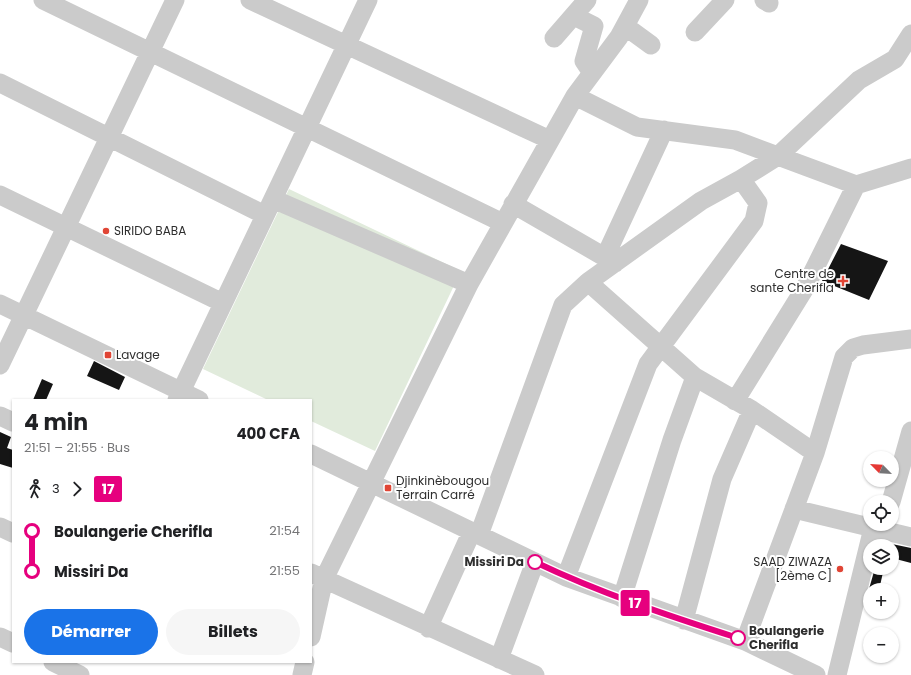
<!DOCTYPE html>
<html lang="fr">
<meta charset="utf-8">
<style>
body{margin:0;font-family:Poppins,sans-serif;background:#f6f6f6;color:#202124;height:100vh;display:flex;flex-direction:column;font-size:15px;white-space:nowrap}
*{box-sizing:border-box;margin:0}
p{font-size:13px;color:#757577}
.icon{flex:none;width:22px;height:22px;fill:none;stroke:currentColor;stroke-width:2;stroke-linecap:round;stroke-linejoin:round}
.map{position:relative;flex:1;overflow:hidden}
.sheet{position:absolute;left:12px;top:399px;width:300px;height:264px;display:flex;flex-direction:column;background:#fff;border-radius:0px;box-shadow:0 1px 3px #0004}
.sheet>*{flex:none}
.badge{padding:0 8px;border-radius:3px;font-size:14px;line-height:26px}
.needle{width:26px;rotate:294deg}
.fabs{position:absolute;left:863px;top:451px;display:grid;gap:8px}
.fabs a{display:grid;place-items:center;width:36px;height:36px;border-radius:50%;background:#fff;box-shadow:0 1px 3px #0004;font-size:20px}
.map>.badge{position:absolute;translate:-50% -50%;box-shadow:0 0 0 2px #fff}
.legs{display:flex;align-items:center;gap:6px;height:44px;padding:0 12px;font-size:13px}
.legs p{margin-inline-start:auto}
.head{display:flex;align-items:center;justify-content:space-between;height:68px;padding:0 12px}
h1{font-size:22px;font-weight:700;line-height:30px}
.button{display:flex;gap:8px;margin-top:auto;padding:8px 12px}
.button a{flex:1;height:46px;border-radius:24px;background:#1a73e8;color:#fff;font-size:16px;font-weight:700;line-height:46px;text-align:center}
.button a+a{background:#f6f6f6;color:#202124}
ul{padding:0 12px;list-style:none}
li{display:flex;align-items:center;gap:14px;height:40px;font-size:15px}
li i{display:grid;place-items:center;width:6px;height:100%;margin:0 5px;background:currentColor}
li i::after{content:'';width:10px;height:10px;margin:-5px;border:3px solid;border-radius:50%;background:#fff}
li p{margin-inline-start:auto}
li:first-child i{background:linear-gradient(#0000 50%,currentColor 0)}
li:last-child i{background:linear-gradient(currentColor 50%,#0000 0)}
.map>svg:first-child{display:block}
.green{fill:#e1ebdc}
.building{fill:#151515}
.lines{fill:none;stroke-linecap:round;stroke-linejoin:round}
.minor{stroke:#cbcbcb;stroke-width:19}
.line-1-casing{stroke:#fff;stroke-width:9}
.line-1{stroke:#e6007e;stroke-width:6}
.poi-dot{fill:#e04535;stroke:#fff;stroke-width:1.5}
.stop-1-dot{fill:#fff;stroke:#e6007e;stroke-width:2}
.labels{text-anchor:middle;stroke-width:4;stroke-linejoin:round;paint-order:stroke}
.poi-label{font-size:12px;fill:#2e2e2e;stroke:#fff;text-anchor:start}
.stop-label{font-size:12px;font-weight:bold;fill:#2e2e2e;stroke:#fff;text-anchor:end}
</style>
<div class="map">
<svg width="911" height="675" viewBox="0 0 911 675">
<rect width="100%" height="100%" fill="#fff"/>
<path class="green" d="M289 189 461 271 375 451 311 421V400H268L203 369Z"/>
<path class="building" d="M841 244 888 261 869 300 822 281Z
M94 361 125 377 119 390 87 376Z
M42 379 53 384 46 400H33Z
M0 432 11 437 7 448 13 450V468L0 464Z
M892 544 911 548V563L892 558Z
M875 568H884L879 590 869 589Z"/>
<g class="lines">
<path class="minor" d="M43 0 503 223
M250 0 550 140
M764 0 769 3
M574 16 594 26 584 61 592 73
M625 26 651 45
M695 32 725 0
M554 38 587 0
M0 83 265 215
M575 96 637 127 735 140 856 185 911 168
M0 195 223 303
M273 199 469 284
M513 204 615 263
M605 257 664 130
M588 282 701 201 741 179 778 156 859 80 895 59 911 34
M0 304 199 400
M0 365 175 0
M177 400 368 0
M735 401 805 288 856 185
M0 416 13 422
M311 454 566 577 745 641 816 675
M891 502 911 431
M794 509 911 537
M0 527 13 533
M479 535 563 305 588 282 695 377 752 410 815 453
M311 573 535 675
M566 577 648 364 754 221 758 203 741 179
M622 598 672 440 695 377
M684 620 722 479 752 410
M428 628 472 531
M0 637 13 643
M311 637 324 579 469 284 575 96 619 37 639 0
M745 641 815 453 844 357 853 348 863 345 911 339
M499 659 535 562
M53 662 80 675
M302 675 305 662
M837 675 873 528"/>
</g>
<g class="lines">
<defs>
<path id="line-1" d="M535 562C600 593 669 616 738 638"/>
</defs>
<use href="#line-1" class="line-1-casing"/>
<use href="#line-1" class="line-1"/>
</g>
<g class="poi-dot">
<circle cx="106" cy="231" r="4"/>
<path d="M841 275h4v4h4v4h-4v4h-4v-4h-4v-4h4z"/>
<rect x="104" y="351" width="8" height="8" rx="2"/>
<rect x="384" y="484" width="8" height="8" rx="2"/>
<circle cx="840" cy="569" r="4"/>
</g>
<g class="stop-1-dot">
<circle cx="535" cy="562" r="7"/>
<circle cx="738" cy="638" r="7"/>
</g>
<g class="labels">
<g class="poi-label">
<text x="114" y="235">SIRIDO BABA</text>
<text x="834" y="278" text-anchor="end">Centre de<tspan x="834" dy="14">sante Cherifla</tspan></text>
<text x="116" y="359">Lavage</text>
<text x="396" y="485">Djinkinèbougou<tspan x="396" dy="14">Terrain Carré</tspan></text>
<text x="832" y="566" text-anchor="end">SAAD ZIWAZA<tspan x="832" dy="14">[2ème C]</tspan></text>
</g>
<g class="stop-label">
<text x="524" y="566">Missiri Da</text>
<text x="749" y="635" text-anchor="start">Boulangerie<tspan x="749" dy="14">Cherifla</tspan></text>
</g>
</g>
</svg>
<div class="fabs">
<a><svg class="needle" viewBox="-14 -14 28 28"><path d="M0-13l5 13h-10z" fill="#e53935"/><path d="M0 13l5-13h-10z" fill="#757577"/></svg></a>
<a><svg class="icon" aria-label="locate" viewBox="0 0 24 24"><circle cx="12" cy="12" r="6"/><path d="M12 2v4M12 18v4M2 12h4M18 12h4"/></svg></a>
<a><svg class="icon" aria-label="layers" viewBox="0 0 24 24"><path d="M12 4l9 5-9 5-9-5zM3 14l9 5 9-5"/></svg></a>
<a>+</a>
<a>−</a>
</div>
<b class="badge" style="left:635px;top:603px;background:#e6007e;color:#fff">17</b>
<section class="sheet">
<div class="head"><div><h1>4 min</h1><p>21:51 – 21:55 · Bus</p></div><b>400 CFA</b></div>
<div class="legs"><svg class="icon" aria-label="walk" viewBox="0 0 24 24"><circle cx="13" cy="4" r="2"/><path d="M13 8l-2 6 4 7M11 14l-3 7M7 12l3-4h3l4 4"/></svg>3<svg class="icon" aria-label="forward" viewBox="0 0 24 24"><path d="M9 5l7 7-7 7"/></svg><b class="badge" style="background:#e6007e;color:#fff">17</b></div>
<ul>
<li><i style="color:#e6007e"></i><b>Boulangerie Cherifla</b><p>21:54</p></li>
<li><i style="color:#e6007e"></i><b>Missiri Da</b><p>21:55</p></li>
</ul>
<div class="button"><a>Démarrer</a><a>Billets</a></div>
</section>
</div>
